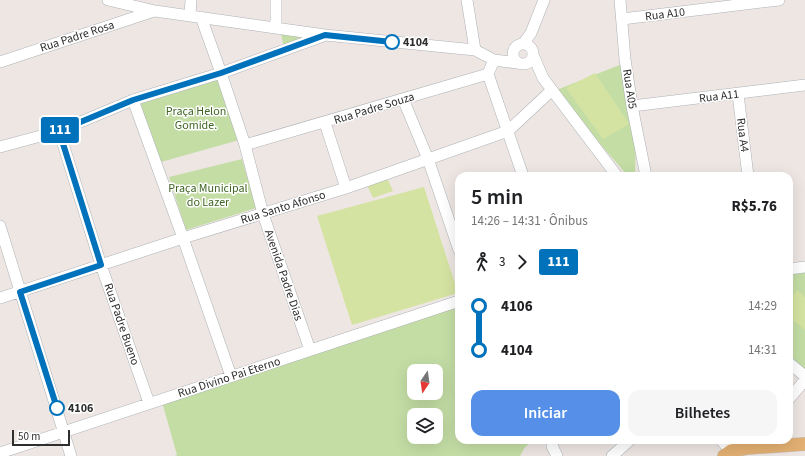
<!DOCTYPE html>
<html lang="pt">
<meta charset="utf-8">
<style>
body{margin:0;font-family:"Source Sans 3",sans-serif;background:#f6f6f6;color:#202124;height:100vh;display:flex;flex-direction:column;font-size:15px;white-space:nowrap}
*{box-sizing:border-box;margin:0}
p{font-size:13px;color:#757577}
.icon{flex:none;width:22px;height:22px;fill:none;stroke:currentColor;stroke-width:2;stroke-linecap:round;stroke-linejoin:round}
.map{position:relative;flex:1;overflow:hidden}
.details{position:absolute;left:455px;top:172px;width:338px;height:272px;display:flex;flex-direction:column;background:#fff;border-radius:12px;box-shadow:0 4px 16px #0002}
.details>*{flex:none}
.badge{padding:0 8px;border-radius:3px;font-size:14px;line-height:26px}
.needle{width:26px;rotate:193deg}
.buttons{position:absolute;left:407px;top:364px;display:grid;gap:8px}
.buttons a{display:grid;place-items:center;width:36px;height:36px;border-radius:8px;background:#fff;box-shadow:0 4px 16px #0002;font-size:20px}
.scale{position:absolute;left:12px;bottom:10px;width:58px;box-sizing:border-box;padding-left:4px;border:2px solid #2e2e2e;border-top:0;font-size:11px;line-height:14px;white-space:nowrap;color:#2e2e2e;-webkit-text-stroke:3px #fff;paint-order:stroke}
.map>.badge{position:absolute;translate:-50% -50%;box-shadow:0 0 0 2px #fff}
.legs{display:flex;align-items:center;gap:6px;height:44px;padding:0 16px;font-size:13px}
.legs p{margin-inline-start:auto}
.overview{display:flex;align-items:center;justify-content:space-between;height:68px;padding:0 16px}
h1{font-size:22px;font-weight:600;line-height:30px}
.cta{display:flex;gap:8px;margin-top:auto;padding:8px 16px}
.cta a{flex:1;height:46px;border-radius:12px;background:#558fe7;color:#fff;font-size:16px;font-weight:600;line-height:46px;text-align:center}
.cta a+a{background:#f6f6f6;color:#202124}
ul{padding:0 16px;list-style:none}
li{display:flex;align-items:center;gap:14px;height:44px;font-size:15px}
li i{display:grid;place-items:center;width:6px;height:100%;margin:0 5px;background:currentColor}
li i::after{content:'';width:10px;height:10px;margin:-5px;border:3px solid;border-radius:50%;background:#fff}
li p{margin-inline-start:auto}
li:first-child i{background:linear-gradient(#0000 50%,currentColor 0)}
li:last-child i{background:linear-gradient(currentColor 50%,#0000 0)}
.map>svg:first-child{display:block}
.green{fill:#c4dda5;fill-rule:evenodd}
.pitch{fill:#d5e3a2}
.lines{fill:none;stroke-linecap:round;stroke-linejoin:round}
.minor-casing{stroke:#aeb2b8;stroke-width:12}
.major-casing{stroke:#c4c4c4;stroke-width:14}
.minor{stroke:#fff;stroke-width:11}
.major{stroke:#e3b072;stroke-width:13}
.line-1-casing{stroke:#fff;stroke-width:9}
.line-1{stroke:#0072bc;stroke-width:6}
.stop-1-dot{fill:#fff;stroke:#0072bc;stroke-width:2}
.labels{text-anchor:middle;stroke-width:3;stroke-linejoin:round;paint-order:stroke}
.street-label{font-size:12px;fill:#2e2e2e;stroke:#fff}
.stop-label{font-size:12px;font-weight:bold;fill:#2e2e2e;stroke:#fff;text-anchor:start}
.park-label{font-size:12px;fill:#3f6524;stroke:#fff}
</style>
<div class="map">
<svg width="805" height="456" viewBox="0 0 805 456">
<rect width="100%" height="100%" fill="#ede6e2"/>
<path class="green" d="M280 29 310 35 284 48Z
M622 64 636 133 635 176H628L554 91Z
M220 77 239 140 161 162 139 103Z
M242 159 256 208 186 230 169 177Z
M805 271V370L789 357V272Z
M459 306V440H534L525 447 520 456H175L177 455 162 402ZM414 371H436V393H414ZM414 415H436V437H414Z"/>
<path class="pitch" d="M595 73 629 124 603 139 566 88Z
M387 178 393 191 373 198 367 185Z
M424 187 458 293 352 325 317 216Z
M797 290 805 297V330L789 317V302Z"/>
<g class="lines">
<defs>
<path id="minor" d="M108 0 155 11 325 35 475 50 494 60 517 63
M467 0 475 50
M620 0 625 59 632 106 646 176
M190 15 191 0
M201 17 221 73 245 145 263 214 310 350
M622 19 779 0
M276 27V0
M513 54a10 10 0 1 1 20 0a10 10 0 1 1-20 0Z
M523 44 531 33 544 0
M534 57 543 78 552 90 617 176
M0 62 154 11
M488 74 523 176
M738 94 748 176
M403 99 428 159 459 250
M133 100 183 238 231 376
M632 106 805 85
M325 123 346 188
M59 131 101 265 149 403
M245 145 488 74 494 60
M0 147 59 131 133 100 221 73 323 36
M0 226 71 456
M789 269 805 267
M0 298 183 238 346 188 508 131 552 90
M789 363 805 376
M789 399 805 380
M554 440 552 446 557 456
M721 440 731 451
M0 453 459 301
M612 456 630 440"/>
<path id="major" d="M724 456 731 451 747 448 805 444"/>
</defs>
<use href="#minor" class="minor-casing"/>
<use href="#major" class="major-casing"/>
<use href="#minor" class="minor"/>
<use href="#major" class="major"/>
</g>
<g class="lines">
<defs>
<path id="line-1" d="M57 408 20 292 101 265 59 131 133 100 221 73 325 35 392 42"/>
</defs>
<use href="#line-1" class="line-1-casing"/>
<use href="#line-1" class="line-1"/>
</g>
<g class="stop-1-dot">
<circle cx="392" cy="42" r="7"/>
<circle cx="57" cy="408" r="7"/>
</g>
<g class="labels">
<g class="street-label">
<text transform="translate(665 14) rotate(-7)" y="4">Rua A10</text>
<text transform="translate(77 36) rotate(-18)" y="4">Rua Padre Rosa</text>
<text transform="translate(630 89) rotate(81)" y="4">Rua A05</text>
<text transform="translate(719 96) rotate(-7)" y="4">Rua A11</text>
<text transform="translate(374 108) rotate(-17)" y="4">Rua Padre Souza</text>
<text transform="translate(743 135) rotate(83)" y="4">Rua A4</text>
<text transform="translate(283 207) rotate(-17)" y="4">Rua Santo Afonso</text>
<text transform="translate(284 275) rotate(71)" y="4">Avenida Padre Dias</text>
<text transform="translate(122 324) rotate(71)" y="4">Rua Padre Bueno</text>
<text transform="translate(229 377) rotate(-18)" y="4">Rua Divino Pai Eterno</text>
</g>
<g class="stop-label">
<text x="403" y="46">4104</text>
<text x="68" y="412">4106</text>
</g>
<g class="park-label">
<text x="196" y="115">Praça Helon<tspan x="196" dy="14">Gomide.</tspan></text>
<text x="208" y="192">Praça Municipal<tspan x="208" dy="14">do Lazer</tspan></text>
</g>
</g>
</svg>
<div class="buttons">
<a><svg class="needle" viewBox="-14 -14 28 28"><path d="M0-13l5 13h-10z" fill="#e53935"/><path d="M0 13l5-13h-10z" fill="#757577"/></svg></a>
<a><svg class="icon" aria-label="layers" viewBox="0 0 24 24"><path d="M12 4l9 5-9 5-9-5zM3 14l9 5 9-5"/></svg></a>
</div>
<div class="scale">50 m</div>
<b class="badge" style="left:60px;top:130px;background:#0072bc;color:#fff">111</b>
<section class="details">
<div class="overview"><div><h1>5 min</h1><p>14:26 – 14:31 · Ônibus</p></div><b>R$5.76</b></div>
<div class="legs"><svg class="icon" aria-label="walk" viewBox="0 0 24 24"><circle cx="13" cy="4" r="2"/><path d="M13 8l-2 6 4 7M11 14l-3 7M7 12l3-4h3l4 4"/></svg>3<svg class="icon" aria-label="forward" viewBox="0 0 24 24"><path d="M9 5l7 7-7 7"/></svg><b class="badge" style="background:#0072bc;color:#fff">111</b></div>
<ul>
<li><i style="color:#0072bc"></i><b>4106</b><p>14:29</p></li>
<li><i style="color:#0072bc"></i><b>4104</b><p>14:31</p></li>
</ul>
<div class="cta"><a>Iniciar</a><a>Bilhetes</a></div>
</section>
</div>
